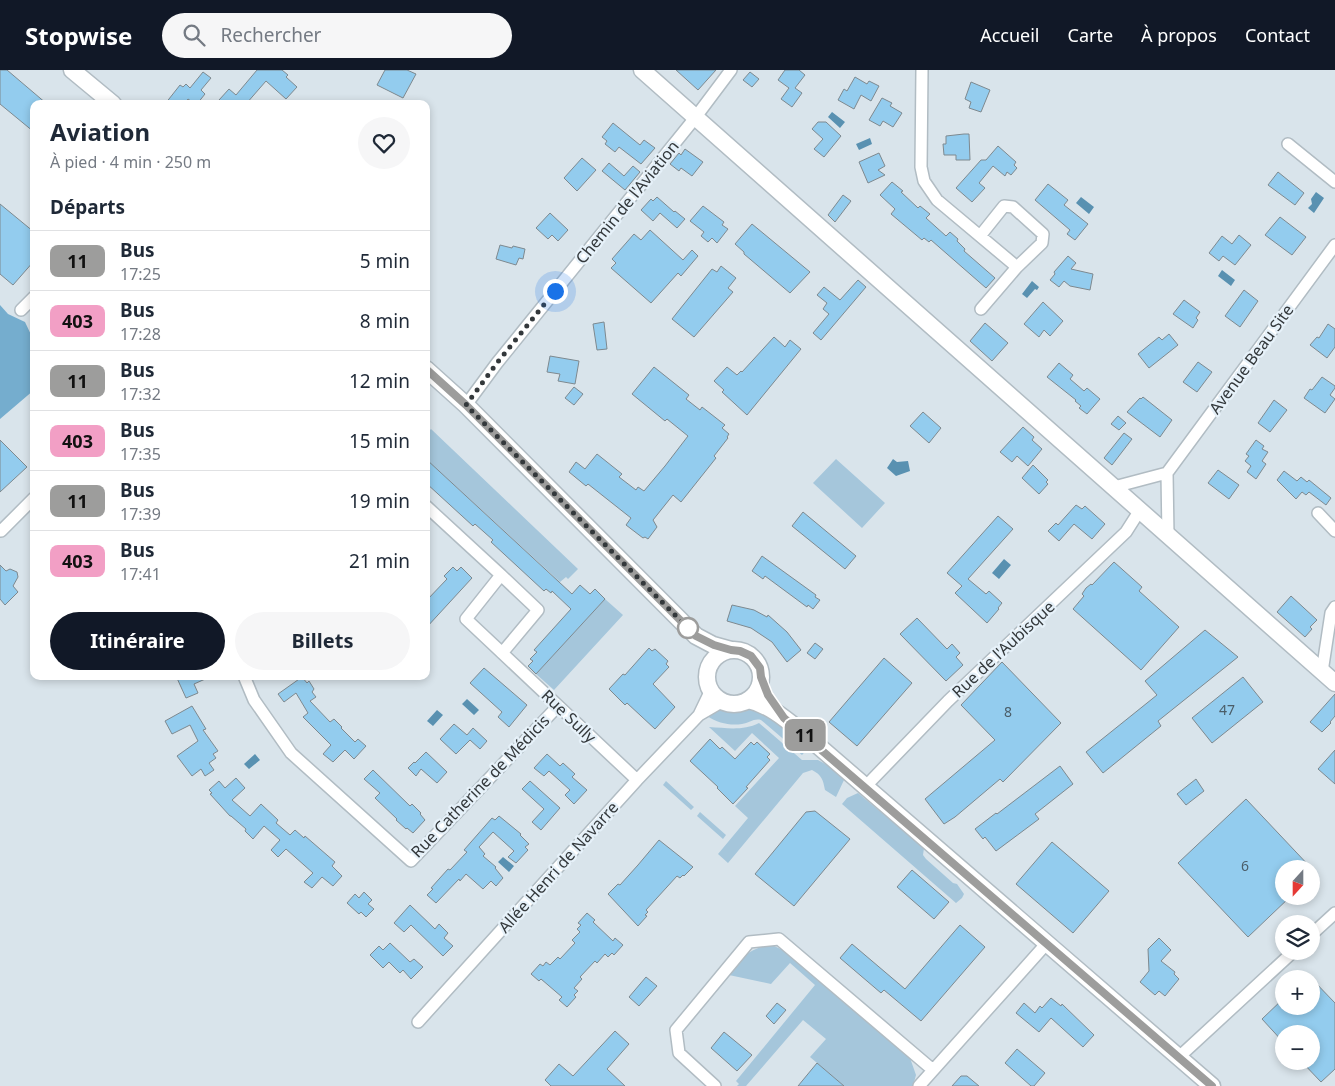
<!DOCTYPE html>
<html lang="fr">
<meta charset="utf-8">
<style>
body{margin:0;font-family:"Noto Sans",sans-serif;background:#f6f6f7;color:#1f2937;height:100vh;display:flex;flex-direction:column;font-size:19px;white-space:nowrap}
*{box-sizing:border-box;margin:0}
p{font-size:16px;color:#747a83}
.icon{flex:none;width:28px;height:28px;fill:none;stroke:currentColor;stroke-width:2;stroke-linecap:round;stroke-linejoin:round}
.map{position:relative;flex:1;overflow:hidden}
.drawer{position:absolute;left:30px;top:30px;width:400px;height:580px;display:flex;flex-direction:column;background:#fff;border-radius:10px;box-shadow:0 2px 8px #0003}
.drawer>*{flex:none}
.badge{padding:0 10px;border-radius:8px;font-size:18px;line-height:32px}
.needle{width:32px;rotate:201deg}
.buttons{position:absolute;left:1275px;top:790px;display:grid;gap:10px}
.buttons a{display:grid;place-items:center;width:45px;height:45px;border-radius:50%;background:#fff;box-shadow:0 2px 8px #0003;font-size:25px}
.you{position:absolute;width:25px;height:25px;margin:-12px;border:4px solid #fff;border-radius:50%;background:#1a73e8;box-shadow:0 0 0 8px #1a73e833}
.map>.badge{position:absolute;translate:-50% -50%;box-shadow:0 0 0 2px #fff}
h2{padding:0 20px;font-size:19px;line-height:45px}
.round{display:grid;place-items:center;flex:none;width:52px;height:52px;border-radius:26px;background:#f6f6f7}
.summary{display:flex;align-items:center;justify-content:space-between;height:85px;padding:0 20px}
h1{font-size:24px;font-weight:700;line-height:38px}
.action{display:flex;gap:10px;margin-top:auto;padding:10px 20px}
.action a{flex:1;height:58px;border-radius:30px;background:#111827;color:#fff;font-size:20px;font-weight:700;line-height:58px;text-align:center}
.action a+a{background:#f6f6f7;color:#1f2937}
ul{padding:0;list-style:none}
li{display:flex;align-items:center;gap:15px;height:60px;padding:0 20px;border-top:1px solid #e0e1e3}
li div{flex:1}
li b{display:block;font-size:19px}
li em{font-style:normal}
li .badge{min-width:55px;font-weight:700;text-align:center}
header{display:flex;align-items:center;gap:30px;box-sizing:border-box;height:70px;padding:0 25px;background:#111827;color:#fff}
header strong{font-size:24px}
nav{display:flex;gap:28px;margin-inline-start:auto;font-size:18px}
.search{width:350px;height:45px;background:#f6f6f7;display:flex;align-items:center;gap:12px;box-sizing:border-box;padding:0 18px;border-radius:28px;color:#747a83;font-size:19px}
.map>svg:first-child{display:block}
.green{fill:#a5c6db}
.forest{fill:#75adce}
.water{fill:#5991b1}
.building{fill:#93ccee;stroke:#7e898f}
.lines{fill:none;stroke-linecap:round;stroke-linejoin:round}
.street-casing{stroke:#b1bcc3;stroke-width:14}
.secondary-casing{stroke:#b1bcc3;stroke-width:19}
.street{stroke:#fff;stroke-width:11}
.secondary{stroke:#fff;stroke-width:16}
.line-casing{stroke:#fff;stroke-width:11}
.line{stroke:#9d9d9c;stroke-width:8}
.walk{stroke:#33383b;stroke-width:5;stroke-dasharray:0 9}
.stop-dot{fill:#fff;stroke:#9d9d9c;stroke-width:2.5}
.labels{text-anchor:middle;stroke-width:4.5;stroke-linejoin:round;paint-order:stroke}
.number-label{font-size:14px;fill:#4b5d68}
.street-label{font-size:16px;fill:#33383b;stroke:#e6f1f9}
</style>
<header>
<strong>Stopwise</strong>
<div class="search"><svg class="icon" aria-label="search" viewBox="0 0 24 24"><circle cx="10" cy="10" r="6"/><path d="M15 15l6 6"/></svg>Rechercher</div>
<nav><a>Accueil</a><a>Carte</a><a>À propos</a><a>Contact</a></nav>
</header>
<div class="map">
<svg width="1335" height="1016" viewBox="0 0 1335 1016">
<rect width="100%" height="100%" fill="#d9e4eb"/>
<path class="green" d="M431 359 578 499 568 509 566 507 560 512 426 389V364Z
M836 389 885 433 862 458 813 413Z
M605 529 623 545 554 620 536 604Z
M722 635 732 637 752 635 811 675 802 685 761 650C754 648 749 653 742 654 730 656 718 653 707 646Z
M759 653 802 690H818L827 695 844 710 836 727 825 720C823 710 822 705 812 700L803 703 728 793 718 784 748 748 735 736 779 688 752 663 735 681 709 657C727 658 743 661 759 653Z
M666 711 694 737 691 740 663 715Z
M858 723 924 778 923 785 926 789 953 813 957 814 964 824 962 828 956 833 842 734 847 728Z
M700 742 726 765 723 769 697 746Z
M772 875 787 882 910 988 916 1005 913 1016H844L810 987 826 969 803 950 746 1016H737L739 1014 736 1011 815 915 790 893 771 914 729 905C740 888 751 877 772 875Z"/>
<path class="forest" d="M0 235 8 244 25 252 34 271V320L0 349Z"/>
<path class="water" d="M832 42 845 52 840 58 828 47Z
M870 68 872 74 859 80 856 74Z
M1316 122 1324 128 1314 143 1308 138 1312 134 1311 129Z
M1081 127 1094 137 1089 144 1076 133Z
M1222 200 1235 210 1231 216 1218 206Z
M1032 211 1039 217 1037 220 1035 219 1027 228 1022 224Z
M893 389 897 392 908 391 910 401 896 406 887 398Z
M1004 489 1011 495 999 509 992 503Z
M467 629 479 640 474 645 462 634Z
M437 640 443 645 433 656 427 651Z
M255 684 260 690 249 699 244 694Z
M503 787 514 796 509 802 498 792Z"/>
<path class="building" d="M0 0H7L47 34H34V62L0 34Z
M257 0H282L288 5 286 7 297 17 286 29 266 11 246 34H224L219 30 229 19 236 25Z
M385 0H407L416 4 403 28 377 15Z
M676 0H716L698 20Z
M785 0H799L805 5 795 18 802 23 792 37 781 29 789 18 778 10Z
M203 2 211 8 201 20 205 24 197 34H195L188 29 184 34H165L180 15 183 17 186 14 190 18Z
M750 2 759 9 752 17 743 10Z
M855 7 867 14 869 11 879 16 871 31 861 25 854 39 838 30 844 19 847 21Z
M971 12 990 20 981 42 969 38 971 32 965 29Z
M882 28 892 33 890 36 902 43 893 57 883 51 880 56 869 50Z
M818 52H826L841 66 824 87 814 79 823 69 812 59Z
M613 53 640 75 644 70 655 78 641 94 619 77 615 82 605 74 607 71 602 67Z
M964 64H969L970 90H956V85H944L943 74H946V66Z
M998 76 1016 92 1014 95 1017 98 1011 105 1007 102 1005 106 993 96 979 113 985 118 972 132 956 118 981 90H986Z
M685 79 703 92 692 106 681 98 679 101 670 94 679 83 681 85Z
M879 83 885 96 878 100 885 105 868 113 859 92Z
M582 88 596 100 577 121 564 108Z
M609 93 624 106 633 96 640 102 625 120 602 101Z
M1278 102 1304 123 1295 135 1268 115Z
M892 112 903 121 901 122 918 138 920 136 930 144 926 148 946 166 950 162 958 169 957 171 965 179 964 181 995 208 986 218 931 170 929 172 924 168 922 170 891 144 895 139 880 125Z
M1048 114 1068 130 1064 135 1088 154 1075 170 1067 164 1070 160 1035 130Z
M843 125 851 131 835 152 828 145Z
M657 127 674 142 675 141 685 149 677 158 660 143 653 151 641 140 651 129 653 131Z
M0 134 34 162V191L13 215 0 204Z
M703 136 724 152 722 155 728 159 717 173 712 168 708 172 701 166 704 162 690 151Z
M550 143 568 160 558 171 552 165 548 169 536 158Z
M1280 147 1306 167 1292 185 1265 165Z
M752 154 810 202 790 223 744 184V182L735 174Z
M650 160 683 190 692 180 698 186 681 206 678 203 651 233 611 198 616 193 612 189 634 164 641 170Z
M1239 165 1251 175 1235 195 1223 186 1219 191 1209 183 1222 166 1232 174Z
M500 175 512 178 513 176 525 179 523 189 519 188 516 195 496 189Z
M1068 186 1076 193 1071 199 1093 204 1090 220 1070 216 1064 211 1059 217 1050 210 1055 204 1054 202Z
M721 196 736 208 728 218 733 222 694 267 672 249 712 199 717 202Z
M858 210 866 217 821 270 813 263 829 244 823 239 827 233 817 225 824 217 840 230Z
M1244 220 1258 231 1240 257 1225 246Z
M1184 230 1200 242 1196 248 1198 250 1193 258 1173 244Z
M1043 232 1063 251 1050 266 1044 260 1039 267 1024 254Z
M604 252 607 279 597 280 593 254Z
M985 253 1008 273 992 291 970 271Z
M1328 254 1335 259V277L1327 288 1310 275 1317 267 1319 268Z
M1169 264 1178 275 1149 298 1138 284 1159 267 1162 270Z
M774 267 785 277 790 270 801 279 747 345 722 322 724 320 714 311 727 297 737 305 741 301 742 302Z
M550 286 579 291 575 314 558 311 560 304 547 302Z
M1198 292 1212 302 1197 322 1183 312Z
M1059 293 1073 305 1070 309 1084 321 1087 318 1100 329 1087 344 1079 338 1081 336 1075 331 1076 330 1047 307Z
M654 297 689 325 686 329 700 340 702 337 725 355 722 358 729 364 727 367 728 368 714 386 716 388 681 432 673 425 653 450 657 457 648 469 645 467 643 468 626 455 631 448 588 414 586 416 569 402 576 392 585 399 597 384 622 404 619 407 636 420 638 417 644 421 665 396 688 366 667 349 665 351 632 324Z
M1322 307 1335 316V318L1330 325 1335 329 1325 343 1304 328 1310 319 1312 320Z
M574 317 583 324 574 335 565 328Z
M1143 327 1172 350 1160 367 1127 342 1140 328 1141 329Z
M1274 330 1287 340 1270 362 1258 353Z
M923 342 941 358 929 373 910 356Z
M1118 346 1126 353 1119 360 1111 354Z
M1023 357 1034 367 1032 370 1042 379 1028 396 1017 386 1012 392 1000 382Z
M1124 363 1132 369 1112 395 1104 388Z
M0 370 27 397 0 422Z
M1256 370 1264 376 1262 379 1268 382 1262 391 1266 394 1256 409 1247 402 1251 396 1245 391 1249 386 1246 384Z
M426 389 572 524 580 515 590 524 595 519 605 529 536 604 528 596 533 591 530 589 537 582 534 580 571 539 552 521 551 523 546 519 544 521 491 472 493 470 475 454 473 456 426 413Z
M1033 395 1048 410 1046 412 1048 414 1039 424 1022 408Z
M1218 400 1239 415 1229 429 1208 413Z
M1284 401 1297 411 1301 407 1307 412 1309 410 1331 428 1326 435 1309 422 1306 425 1302 422 1296 429 1277 410Z
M1076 435 1082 439 1085 436 1105 454 1092 469 1074 454 1059 471 1048 461 1056 453 1058 455Z
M803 442 856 486 845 499 792 456Z
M998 446 1013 459 968 509 986 524 989 521 1002 533 998 538 999 539 987 553 955 523 962 516 947 503Z
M762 486 816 525 815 527 820 530 813 539 808 535 807 537 765 506 763 509 752 501Z
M1114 492 1142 517 1139 521 1179 557 1141 600 1073 539 1084 526 1082 524 1086 518 1091 514 1092 515Z
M0 495 6 501 10 499 17 502 18 507 13 516 18 522 5 535 0 529Z
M453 497 457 501 461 497 472 508 426 558V531L447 509 444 506Z
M1291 526 1317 550 1310 557 1312 559 1305 567 1277 542Z
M732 535 754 540 767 547 768 545 787 562 801 580 787 592 772 572 751 558 727 551Z
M917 548 947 579 952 574 960 583 956 587 963 595 946 611 900 564Z
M1205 560 1238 587 1158 651 1161 656 1103 703 1086 682 1157 625 1145 611Z
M815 573 823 579 815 589 807 583Z
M649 578 652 581 655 579 668 591 666 594 669 597 653 614 675 637 655 659 627 633 625 635 609 619 623 604 625 605Z
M884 588 912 613 857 676 829 652Z
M1002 592 1061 653 1003 712 1000 709 955 747 944 754 925 729 995 670 961 635Z
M484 598 527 635 509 657 498 647 502 642 470 613Z
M176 606H212L194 614 198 623 186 628Z
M302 607 307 613 309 611 314 619 312 622 316 627 310 631 330 652 334 649 342 657 341 658 355 672 358 669 366 676 354 689 345 680 333 692 323 684 331 675 303 647 308 643 296 623 284 632 278 624Z
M1243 607 1263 632 1212 673 1192 648Z
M1335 624V646L1330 652 1331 653 1322 662 1310 652Z
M192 636 206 659 203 660 218 681 213 684 216 688 209 693 214 700 205 706 201 699 192 706 177 686 198 671 190 655 172 664 165 651Z
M454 654 467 665 473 658 487 671 480 679 470 670 456 684 440 669Z
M710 669 720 679 722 677 735 689 751 672 754 675 757 672 770 684 767 687 770 690 746 717 748 718 733 734 717 718 718 717 690 691Z
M1335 680V714L1318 699Z
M426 682 447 702 437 713 421 699 416 706 408 698 414 692 415 693Z
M547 684 560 696 563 693 575 704 572 707 587 720 574 734 565 725 570 720 549 701 544 706 534 698Z
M1060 696 1073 714 1035 744 1039 749 996 781 985 767 983 769 975 759 996 743 997 744Z
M373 700 410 736 412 734 421 743 420 744 425 750 413 763 407 758 406 759 396 750 397 749 375 728 380 723 364 709Z
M236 708 245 718 232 730 250 746 261 734 278 750 276 753 290 765 295 760 304 768 305 766 335 792 332 796 342 806 333 816 322 807 312 818 304 812 313 803 286 779 278 787 271 780 280 770 264 756 253 769 245 761 246 759 231 746H230L210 724 212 723 209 720 219 711 225 718Z
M1196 709 1204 721 1186 735 1177 724Z
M530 711 560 738 541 760 532 752 544 739 522 719Z
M1246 729 1312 799H1284V826H1291L1248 867 1178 793Z
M815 741 850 769 794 836 755 804 806 742Z
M499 746 521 764 520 765 529 774 525 777 528 780 516 793 508 787 514 781 493 762 479 777 485 784 483 786 496 797 495 798 503 808 496 816 491 811 483 819 466 804 460 811 459 809 436 833 427 825 433 819 431 818 448 799 450 800 467 782 464 780 492 748 495 750Z
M659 770 693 797 684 806 683 805 680 808 677 806 646 840 648 842 645 845 647 846 638 856 608 824 618 814 620 815 638 795Z
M1052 772 1109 821 1073 863 1016 814Z
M912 800 949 832 934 849 897 817Z
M364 822 372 830 368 834 374 839 366 847 361 842 359 844 347 833 355 824 359 828Z
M410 835 435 859 439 854 448 863 444 868 453 876 443 886 411 855 404 862 394 853Z
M587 843 595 850 593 852 613 871 615 868 623 875 614 885 612 883 608 887 605 884 597 893 595 891 580 907 582 909 574 918 578 921 574 925 576 927 567 937 559 930 562 927 541 909 539 911 531 904 540 894 543 896 546 892 550 895 558 887 560 889 575 873 572 870 580 862 577 859 581 855 578 853Z
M960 855 985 877 921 951 884 920 881 923 840 888 852 874 905 919Z
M1159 868 1171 880 1161 891 1175 902 1174 904 1179 909 1165 926 1159 921 1155 925 1140 912 1149 901 1148 879Z
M390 873 410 892 414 889 423 897 411 909 403 900 400 903 389 892 383 898 370 885 379 876 383 880Z
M646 907 657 916 639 936 629 927Z
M1311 908 1335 933V999L1321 1012 1301 991H1311V964H1284V973L1262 949 1284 928V936H1311Z
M1051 928 1061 936 1062 934 1094 965 1083 977 1051 948 1039 962 1016 943 1024 933 1035 943 1040 936 1042 938Z
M777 933 786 940 774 954 766 946Z
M615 961 629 974 607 999 625 1016H551L545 1010 559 994 573 1006Z
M724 962 752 985 737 1001 711 978Z
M1017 979 1045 1003 1034 1016H1031L1005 993Z
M817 993 844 1016H798Z
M961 1006H967L979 1016H952Z"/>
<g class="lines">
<defs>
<path id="street" d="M922 0 921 97 924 111 937 130 1017 197
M1288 74 1335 112
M980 166 1004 136 1013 137 1043 164 1042 173 1017 197 981 239
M21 240 34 227
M466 335 497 293 695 48 731 0
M1114 417 1167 403
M426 436 501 505 466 549 637 710
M1318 443 1335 461
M1 461 34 428
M1168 466 1167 403 1335 175
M501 505 538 540 502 583
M1322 602 1331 543 1335 537
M244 606 254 630 291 683 411 791 558 636
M699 645 711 620
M865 717 948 631 1126 462 1140 440
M1311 865 1335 843
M418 952 637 710 699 645 723 631
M1179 987 1294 881
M715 1016 679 983 676 960 749 872 779 869 933 1000
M919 1016 1047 873"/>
<path id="secondary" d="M72 0 113 34
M642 0 1335 613
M426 299 466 335 696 566 713 575 731 580
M707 607a27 27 0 1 1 54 0a27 27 0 1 1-54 0Z
M748 630C771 635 790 653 808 667L1212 1016"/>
</defs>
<use href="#street" class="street-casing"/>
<use href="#secondary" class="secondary-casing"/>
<use href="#street" class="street"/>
<use href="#secondary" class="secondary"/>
</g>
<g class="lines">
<defs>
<path id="line" d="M426 299 466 335 696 566 714 575 731 580 740 581 751 586 760 598 761 607 768 625 784 648 1212 1016"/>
</defs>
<use href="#line" class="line-casing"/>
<use href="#line" class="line"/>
<path class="walk" d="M555 221 497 293 466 335 688 558"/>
</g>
<circle class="stop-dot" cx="688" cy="558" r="10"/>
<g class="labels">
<g class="number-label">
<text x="1227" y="645">47</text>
<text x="1008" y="647">8</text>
<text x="1245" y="801">6</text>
</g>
<g class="street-label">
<text transform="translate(627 132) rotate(-51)" y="6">Chemin de l'Aviation</text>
<text transform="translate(1251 289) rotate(-54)" y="6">Avenue Beau Site</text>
<text transform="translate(1003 579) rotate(-43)" y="6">Rue de l'Aubisque</text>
<text transform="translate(569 646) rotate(44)" y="6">Rue Sully</text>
<text transform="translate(480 716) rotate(-46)" y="6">Rue Catherine de Médicis</text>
<text transform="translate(558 797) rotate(-48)" y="6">Allée Henri de Navarre</text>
</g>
</g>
</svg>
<div class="buttons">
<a><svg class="needle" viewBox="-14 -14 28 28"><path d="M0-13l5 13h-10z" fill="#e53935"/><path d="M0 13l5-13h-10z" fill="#747a83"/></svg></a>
<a><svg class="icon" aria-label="layers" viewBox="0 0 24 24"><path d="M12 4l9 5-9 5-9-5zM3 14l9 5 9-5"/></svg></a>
<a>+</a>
<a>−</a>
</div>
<div class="you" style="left:555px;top:221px"></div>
<b class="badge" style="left:805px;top:665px;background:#9d9d9c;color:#111">11</b>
<section class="drawer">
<div class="summary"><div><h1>Aviation</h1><p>À pied · 4 min · 250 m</p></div><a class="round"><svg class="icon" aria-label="heart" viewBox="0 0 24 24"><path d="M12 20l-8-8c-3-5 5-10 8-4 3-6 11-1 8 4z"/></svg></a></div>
<h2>Départs</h2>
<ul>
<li><span class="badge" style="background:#9d9d9c;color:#111">11</span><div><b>Bus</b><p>17:25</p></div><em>5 min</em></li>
<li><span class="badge" style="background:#f29fc5;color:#111">403</span><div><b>Bus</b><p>17:28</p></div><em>8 min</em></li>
<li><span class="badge" style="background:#9d9d9c;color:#111">11</span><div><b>Bus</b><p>17:32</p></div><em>12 min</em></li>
<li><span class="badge" style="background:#f29fc5;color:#111">403</span><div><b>Bus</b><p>17:35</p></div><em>15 min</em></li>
<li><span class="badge" style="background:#9d9d9c;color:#111">11</span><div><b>Bus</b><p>17:39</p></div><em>19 min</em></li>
<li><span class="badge" style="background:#f29fc5;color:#111">403</span><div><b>Bus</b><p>17:41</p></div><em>21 min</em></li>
</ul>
<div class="action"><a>Itinéraire</a><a>Billets</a></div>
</section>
</div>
